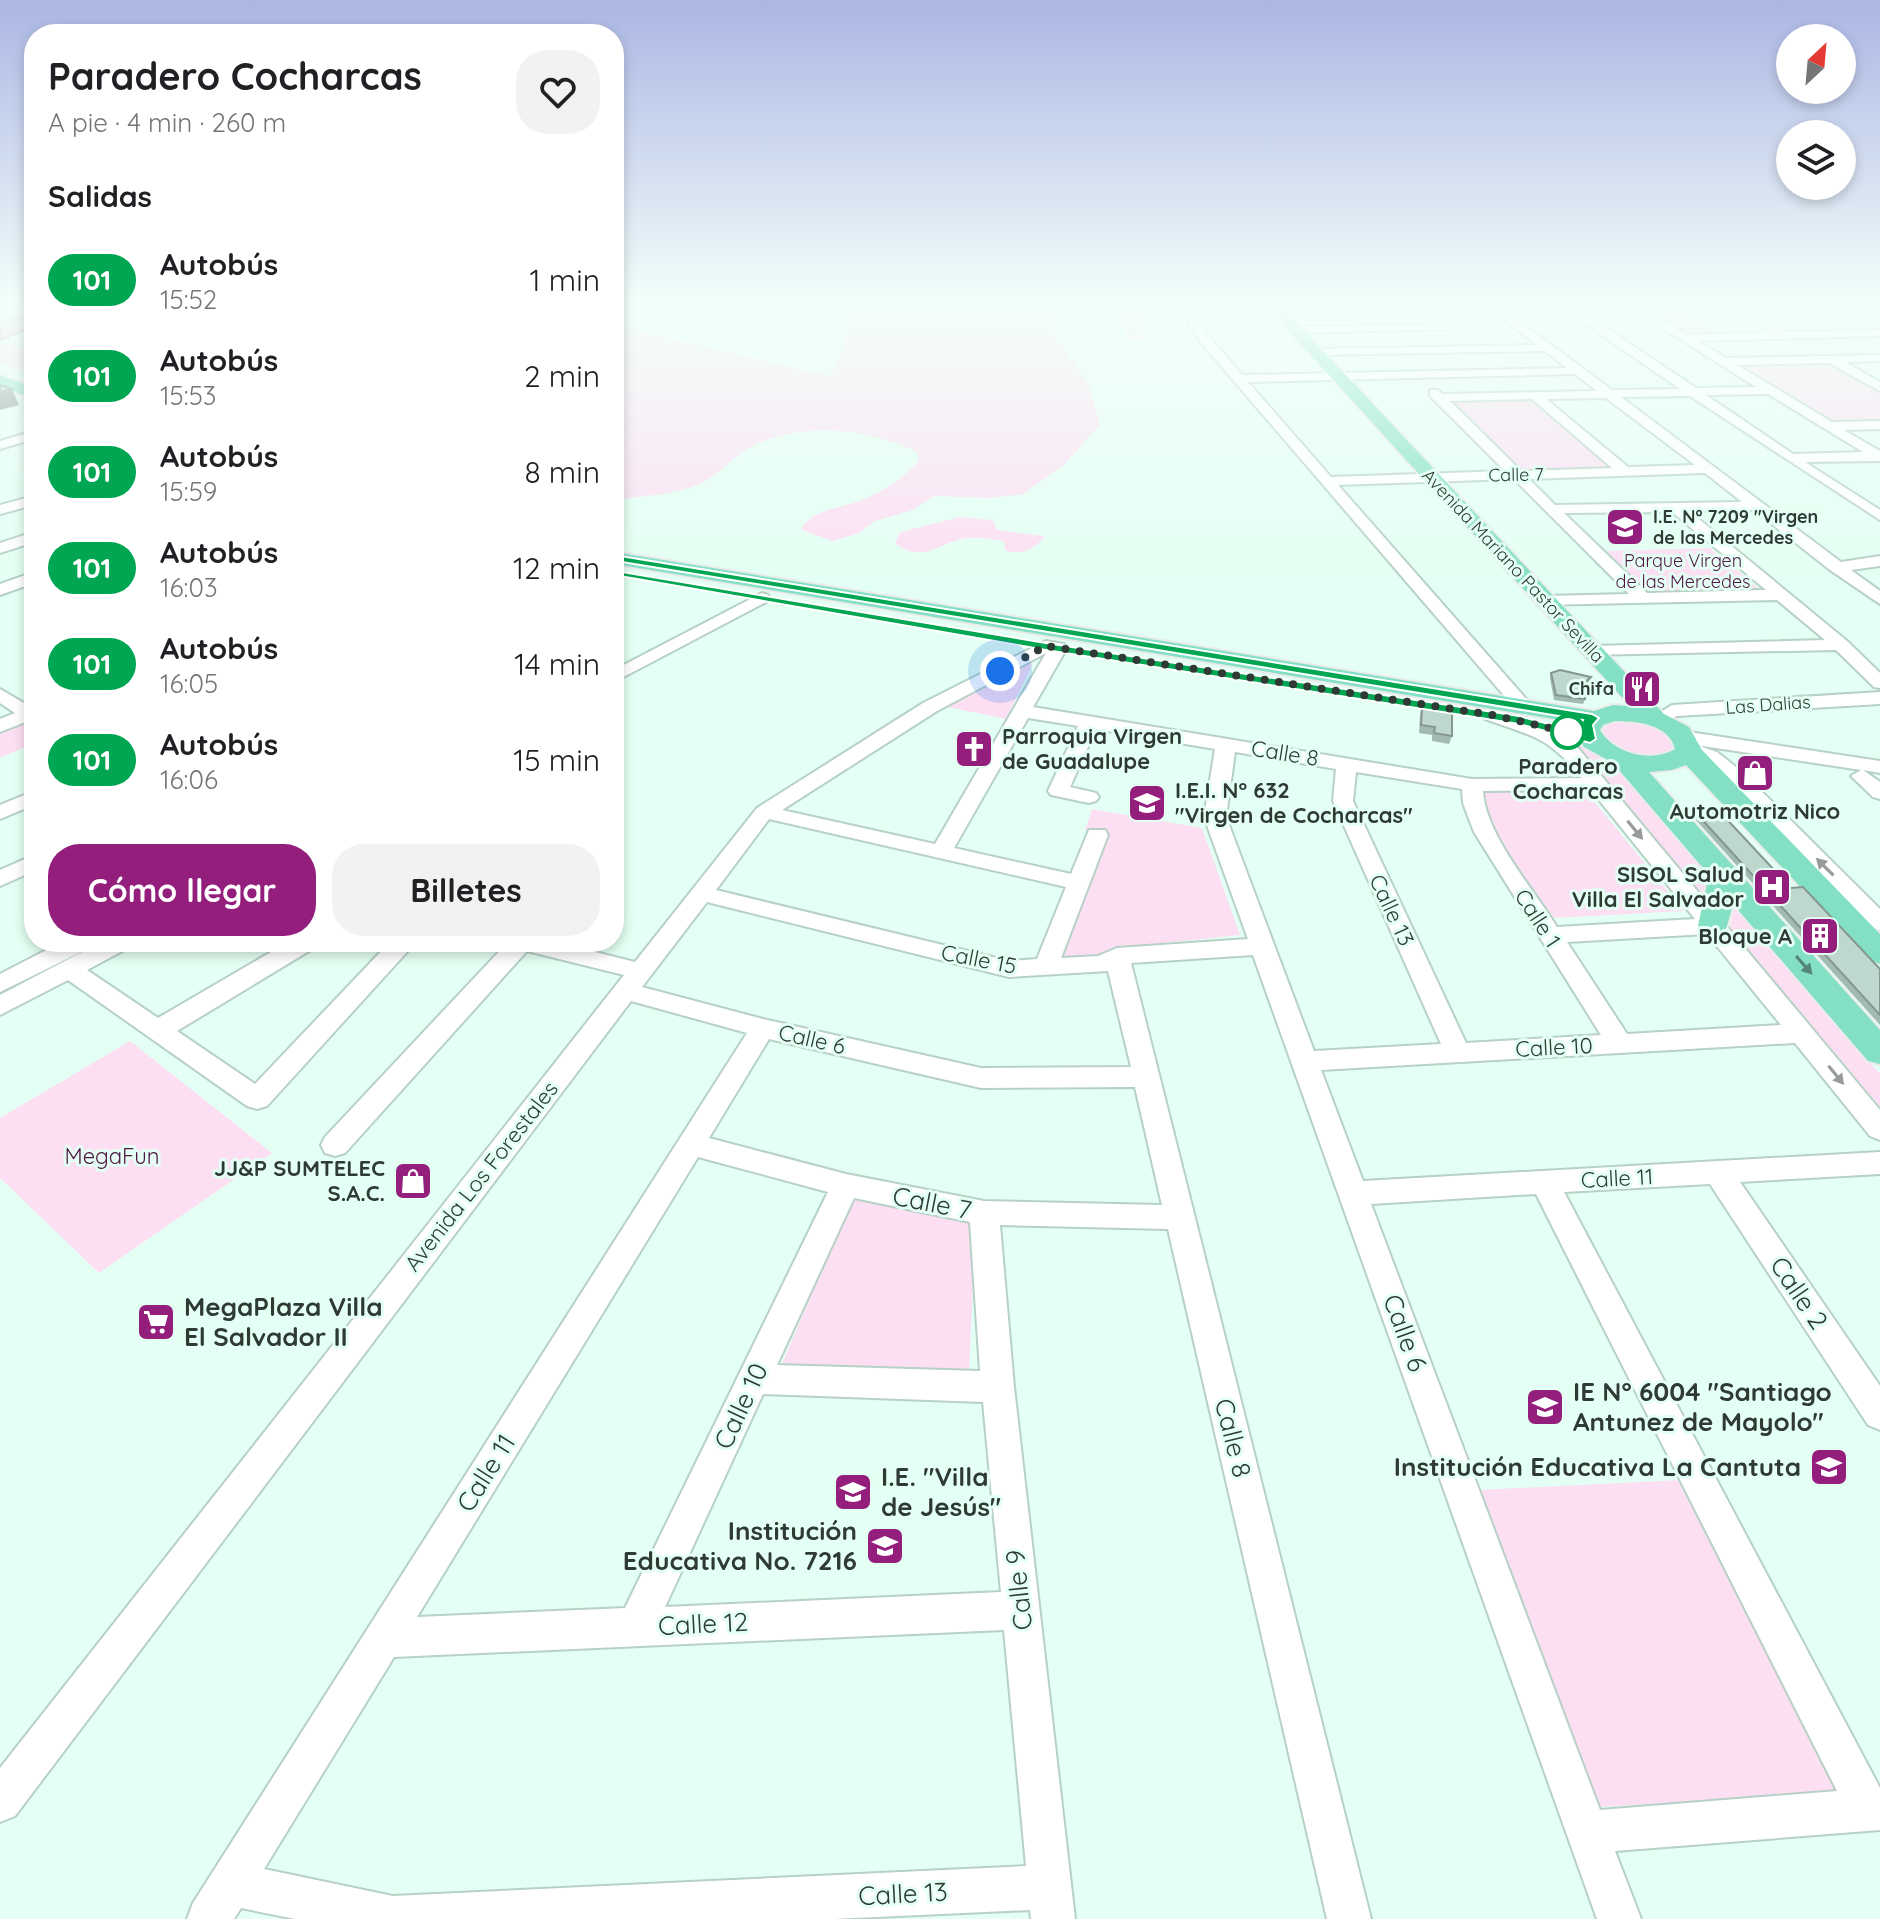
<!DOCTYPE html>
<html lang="es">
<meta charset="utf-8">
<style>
body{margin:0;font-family:Quicksand,sans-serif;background:#f2f2f2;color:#202124;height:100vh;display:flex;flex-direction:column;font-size:30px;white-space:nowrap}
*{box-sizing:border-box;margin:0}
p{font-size:26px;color:#757577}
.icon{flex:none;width:44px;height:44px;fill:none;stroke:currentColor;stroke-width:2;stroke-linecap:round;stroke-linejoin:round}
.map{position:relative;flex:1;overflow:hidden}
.details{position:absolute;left:24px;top:24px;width:600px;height:928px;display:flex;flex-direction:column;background:#fff;border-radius:32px;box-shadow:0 4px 12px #0003}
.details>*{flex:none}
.badge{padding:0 16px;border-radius:26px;font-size:28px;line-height:52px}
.needle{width:52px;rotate:26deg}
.buttons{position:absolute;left:1776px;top:24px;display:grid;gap:16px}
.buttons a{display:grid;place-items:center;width:80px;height:80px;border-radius:50%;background:#fff;box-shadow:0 4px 12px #0003;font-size:40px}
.you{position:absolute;width:40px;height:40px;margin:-20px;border:6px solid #fff;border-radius:50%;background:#1a73e8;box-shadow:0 0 0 12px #1a73e833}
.map>.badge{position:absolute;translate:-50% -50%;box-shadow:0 0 0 4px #fff}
h2{padding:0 24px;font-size:30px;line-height:72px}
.round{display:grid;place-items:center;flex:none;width:84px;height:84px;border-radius:32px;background:#f2f2f2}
.headline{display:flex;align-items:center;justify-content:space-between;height:136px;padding:0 24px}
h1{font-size:38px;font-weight:700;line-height:60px}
.cta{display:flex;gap:16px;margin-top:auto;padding:16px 24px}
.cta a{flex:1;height:92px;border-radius:32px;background:#931e7c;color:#fff;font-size:32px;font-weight:700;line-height:92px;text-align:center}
.cta a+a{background:#f2f2f2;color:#202124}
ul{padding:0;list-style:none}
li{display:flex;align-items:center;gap:24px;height:96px;padding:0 24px}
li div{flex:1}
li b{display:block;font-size:30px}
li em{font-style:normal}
li .badge{min-width:88px;font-weight:700;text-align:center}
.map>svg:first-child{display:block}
.green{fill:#fcdff3}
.water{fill:#efbadf;stroke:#b594ac;stroke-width:2}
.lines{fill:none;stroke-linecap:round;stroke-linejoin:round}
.minor-casing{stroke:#b7d1c6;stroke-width:4}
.major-casing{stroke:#eaebeb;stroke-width:4}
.minor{fill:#fff;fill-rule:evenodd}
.major{fill:#83e0c5;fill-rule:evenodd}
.wall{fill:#a3bab0}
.shaded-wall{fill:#859790}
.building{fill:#bed8cd;stroke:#859790;stroke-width:2}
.oneway{fill:#979c9a}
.oneway2{fill:#558576}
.line{fill:#00a651;stroke:#fff;stroke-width:2}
.walk{stroke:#2f3a35;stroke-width:8;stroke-dasharray:0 14.4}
.stop-dot{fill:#fff;stroke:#00a651;stroke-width:4}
.labels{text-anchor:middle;stroke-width:6;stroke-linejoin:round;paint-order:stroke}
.far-street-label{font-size:18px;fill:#2f3a35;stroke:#e4fff3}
.far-poi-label{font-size:18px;font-weight:bold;fill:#2f3a35;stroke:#e4fff3;text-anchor:start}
.far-park-label{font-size:18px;fill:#511544;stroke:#e4fff3}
.poi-label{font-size:22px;font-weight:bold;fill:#2f3a35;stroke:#e4fff3;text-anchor:end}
.street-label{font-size:22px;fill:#2f3a35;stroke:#e4fff3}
.stop-label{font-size:22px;font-weight:bold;fill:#2f3a35;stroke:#e4fff3}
.park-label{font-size:22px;fill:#511544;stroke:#e4fff3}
.near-street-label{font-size:26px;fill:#2f3a35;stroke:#e4fff3}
.near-poi-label{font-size:26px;font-weight:bold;fill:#2f3a35;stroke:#e4fff3;text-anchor:start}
</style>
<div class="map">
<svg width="1880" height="1919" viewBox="0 0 1880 1919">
<rect width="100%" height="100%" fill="#e4fff3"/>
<path class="green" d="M851 307H1062L1053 333 1088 382 1100 425 1065 464 1023 494 991 498 934 496 913 510 875 521 859 533 833 541 801 530C810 509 842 508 862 500 883 491 904 478 919 460L917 452C867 427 794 420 744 451 728 462 718 476 699 484 675 495 641 496 614 500V325L830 376 842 348Z
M1120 307H1140L1145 339 1142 342 1126 340Z
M1673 308 1720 334 1690 335 1645 309Z
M0 343 34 348V375L0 362Z
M1831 362 1880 389V421L1828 422 1734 364Z
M1533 401 1616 469 1524 472 1450 402Z
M960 517 993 520 997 530 1045 536C1035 549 1021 556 1005 550L1004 541C992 539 978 537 966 538 940 542 922 565 895 543L900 532Z
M1710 548 1762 591 1650 594 1604 551Z
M1025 663H1033L1006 719 943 706Z
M23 718 34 726V743L0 758V727Z
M1615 722C1637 720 1660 725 1675 742V748C1656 773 1617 749 1601 733L1607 724Z
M1573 741 1617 766 1707 872 1710 881 1707 907Z
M1480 789H1584L1684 911 1554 918 1491 830Z
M1092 809 1202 828 1240 935 1115 948 1098 961 1062 960 1107 835 1085 830Z
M1735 902 1880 1074V1107L1732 931 1730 927Z
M130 1041 272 1153 99 1273 0 1178V1118Z
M860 1196 976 1220 969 1373 781 1366 851 1202Z
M1682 1480 1841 1793 1599 1807 1477 1490Z"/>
<path class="water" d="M17 317H34V326L0 340V321Z"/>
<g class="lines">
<defs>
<path id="minor" d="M1191 307H1201L1197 312 1198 323 1242 375 1567 368 1545 351 1315 355 1309 352 1315 349 1537 345 1489 307H1617L1612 310 1581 311 1696 388 1756 387 1629 307H1641L1687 335 1773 332 1730 307H1743L1788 332 1880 330V336L1698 341 1726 358 1880 355V361L1845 362 1880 382V391L1829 363 1737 365 1832 422 1880 421V429L1844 430 1880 451V461L1805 462 1880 510V520L1690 396 1621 397 1841 562 1880 556V566L1851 570 1880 591V604L1830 570 1754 510 1689 511 1847 641 1880 673V688L1874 687 1836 650 1586 655 1583 651 1592 646 1825 640 1777 600 1538 605 1536 601 1544 596 1629 594 1514 479 1338 485 1535 709 1526 715 1519 713 1203 345 1188 323 1187 312ZM1567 311 1680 389 1612 390 1507 312ZM1575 374 1597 391 1442 394 1438 390H1430V396L1505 471 1331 477 1248 382ZM1768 394 1863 452 1793 454 1706 395ZM1606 398 1695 465 1628 467 1546 399ZM1532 399 1612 468 1521 471 1450 401ZM1705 473 1742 502 1555 505 1529 479ZM1672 512 1766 590 1647 593 1564 513Z
M1448 324 1452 325V329L1295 333 1290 330 1295 327Z
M34 431V439L0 449V441Z
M34 496V505L0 514V505Z
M34 532V542L0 553V543Z
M34 572V583L0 595V584Z
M762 593 768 595 770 598 768 601 614 682V670Z
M1046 641 1064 644 1067 648 1033 707 1472 779 1582 778C1547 736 1535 737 1485 719L1483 715 1485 711C1503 707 1558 731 1573 742L1880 1110V1140L1870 1136 1795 1043 1321 1070 1363 1181 1880 1152V1174L1740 1182 1880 1386V1430L1868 1425 1710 1184 1564 1192 1880 1788V1830L1615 1851 1641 1919H1597L1253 955 1131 963 1371 1919H1327L1168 1229 1000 1225 1014 1387 1075 1919H1031L1030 1910 833 1919H295L241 1908 234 1919H187L193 1903 747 1033 631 1001 15 1816 0 1822V1768L624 975 527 951 345 1153 335 1156 325 1153 321 1145 325 1137 508 942H555L635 962 757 808 923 703ZM1046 653 935 844 782 810 937 711ZM1028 718 1078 726 1048 791 1051 795 1089 803 1096 801 1099 797 1096 793 1070 787 1096 729 1215 749 1204 817 1248 939 1117 948 1098 956 1061 958 1108 835 1105 830H1089L1071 874 954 848ZM1235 752 1336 769 1333 801 1441 1044 1314 1051 1226 817ZM1356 772 1462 789 1463 803 1474 832 1601 1035 1466 1043 1353 801ZM1591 790 1695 919 1557 927C1534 890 1485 834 1483 791ZM769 819 1066 887 1037 959 1009 961 716 890ZM707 902 1009 977 1108 971 1131 1067 981 1068 763 1019 642 987ZM1707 934 1781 1025 1627 1034 1567 942ZM769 1039 981 1088 1135 1087 1162 1205 984 1201 846 1174 709 1138ZM698 1157 828 1192 625 1608 417 1617ZM1536 1194 1837 1791 1600 1810 1371 1204ZM854 1198 970 1222 980 1371 777 1365ZM763 1394 983 1402 1001 1592 665 1607ZM1004 1630 1026 1866 393 1896 264 1869 394 1657Z
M0 689 34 709V723L28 721 0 732V719L15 713 0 703Z
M1880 692V704L1677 716 1658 726 1648 720 1672 705Z
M1689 732 1880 761V773L1863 770 1880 782V799L1873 797 1851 776 1861 770 1696 745 1717 752 1741 771 1880 909V930L1872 927 1727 779 1703 760 1682 753 1679 749 1688 743 1679 738Z
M34 791V805L0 819V805Z
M34 855V871L0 886V870Z
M62 942H93L89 948 0 992V974Z
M101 942H132L128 948 87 970 158 1018 288 942H318L314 948 177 1031 255 1084 390 942H416L267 1106 257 1109 247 1106 68 980 0 1015V995Z"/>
<path id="major" d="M6 307H28L0 317V309Z
M1267 307H1282L1664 714 1689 727 1702 750 1880 934V964L1869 960 1686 765 1672 770 1649 772 1880 1030V1064L1868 1061 1733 904 1725 933 1714 936 1703 933 1698 926 1709 875 1613 763 1584 747 1575 730 1578 723 614 564V552L1594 711 1613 705 1630 706ZM1615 721C1637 721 1669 724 1675 749 1652 763 1614 754 1600 730L1603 725Z
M1870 307H1880V313Z
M0 375 34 388V399L0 386Z"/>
</defs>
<use href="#minor" class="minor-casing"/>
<use href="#major" class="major-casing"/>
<use href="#minor" class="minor"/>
<use href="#major" class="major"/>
</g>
<path class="wall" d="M1551 673 1591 677 1589 682 1582 688 1585 699 1583 704 1554 700 1550 678Z
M1422 708 1452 736 1449 744 1432 741V735L1419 733 1420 716Z
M1697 814 1880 969V1025L1695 819Z"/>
<path class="shaded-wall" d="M12 389 19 405 0 410V392Z"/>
<path class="building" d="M0 385 12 389 0 392Z
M1560 670 1591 677 1582 685 1585 699 1556 695 1551 673Z
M1422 708 1452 712V736L1434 733 1435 727 1421 725Z
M1720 812 1791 888 1803 887 1880 969V1015L1697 814Z"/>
<defs><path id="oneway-solid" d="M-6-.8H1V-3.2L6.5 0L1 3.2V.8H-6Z" transform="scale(2)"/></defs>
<g class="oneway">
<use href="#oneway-solid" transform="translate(1635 830) rotate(51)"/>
<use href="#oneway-solid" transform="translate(1825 867) rotate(-135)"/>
<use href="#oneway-solid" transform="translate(1836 1075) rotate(51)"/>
</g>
<use class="oneway2" href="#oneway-solid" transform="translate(1804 965) rotate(49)"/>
<linearGradient id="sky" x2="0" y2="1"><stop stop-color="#abb6e4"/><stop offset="0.53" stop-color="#f3fffa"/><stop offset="1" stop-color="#f3fffa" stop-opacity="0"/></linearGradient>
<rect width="1880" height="576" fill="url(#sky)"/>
<path class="line" d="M614 555 1592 714 1599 718 1593 725 1596 739 1590 743 1519 724 1046 650 614 575 609 572 610 570 1046 643 1519 716 1582 733 1581 724 1583 720 610 560 609 558Z"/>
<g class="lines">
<path class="walk" d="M1000 671 1046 646 1492 715 1568 732"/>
</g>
<defs>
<symbol id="school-square" viewBox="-11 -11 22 22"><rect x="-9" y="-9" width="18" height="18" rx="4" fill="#931e7c" stroke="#e4fff3"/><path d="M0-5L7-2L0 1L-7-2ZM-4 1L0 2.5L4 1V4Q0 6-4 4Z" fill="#fff"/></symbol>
<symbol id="restaurant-square" viewBox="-11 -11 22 22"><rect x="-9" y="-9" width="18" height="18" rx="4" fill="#931e7c" stroke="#e4fff3"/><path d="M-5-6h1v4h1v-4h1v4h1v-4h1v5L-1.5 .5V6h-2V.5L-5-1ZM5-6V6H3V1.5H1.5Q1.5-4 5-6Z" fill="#fff"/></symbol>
<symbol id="church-square" viewBox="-11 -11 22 22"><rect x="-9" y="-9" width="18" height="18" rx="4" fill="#931e7c" stroke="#e4fff3"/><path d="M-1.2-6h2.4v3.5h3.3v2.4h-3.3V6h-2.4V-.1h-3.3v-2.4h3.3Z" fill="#fff"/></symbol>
<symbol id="shop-square" viewBox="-11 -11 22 22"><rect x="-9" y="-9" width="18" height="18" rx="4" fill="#931e7c" stroke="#e4fff3"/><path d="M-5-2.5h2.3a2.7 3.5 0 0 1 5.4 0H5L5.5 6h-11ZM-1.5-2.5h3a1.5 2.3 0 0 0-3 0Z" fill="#fff"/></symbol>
<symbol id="hospital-square" viewBox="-11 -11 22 22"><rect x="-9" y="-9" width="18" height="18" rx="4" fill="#931e7c" stroke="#e4fff3"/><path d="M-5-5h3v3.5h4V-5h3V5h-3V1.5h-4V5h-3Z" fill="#fff"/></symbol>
<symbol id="building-square" viewBox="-11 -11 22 22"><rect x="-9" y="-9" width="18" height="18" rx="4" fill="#931e7c" stroke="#e4fff3"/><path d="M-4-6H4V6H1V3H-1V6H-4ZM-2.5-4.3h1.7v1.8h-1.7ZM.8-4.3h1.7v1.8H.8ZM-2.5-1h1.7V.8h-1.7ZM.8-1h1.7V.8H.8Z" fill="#fff"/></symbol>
<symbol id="supermarket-square" viewBox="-11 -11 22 22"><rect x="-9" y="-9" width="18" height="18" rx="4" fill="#931e7c" stroke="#e4fff3"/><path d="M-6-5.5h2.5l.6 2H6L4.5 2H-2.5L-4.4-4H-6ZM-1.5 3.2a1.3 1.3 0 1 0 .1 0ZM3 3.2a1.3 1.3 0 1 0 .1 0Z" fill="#fff"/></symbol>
</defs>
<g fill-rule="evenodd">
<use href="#school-square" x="1603" y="505" width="44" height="44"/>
<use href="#restaurant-square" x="1620" y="667" width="44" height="44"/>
<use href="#church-square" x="952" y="727" width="44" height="44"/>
<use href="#shop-square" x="1733" y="751" width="44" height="44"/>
<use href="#school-square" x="1125" y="781" width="44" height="44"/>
<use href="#hospital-square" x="1750" y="865" width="44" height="44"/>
<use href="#building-square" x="1798" y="914" width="44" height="44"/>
<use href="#shop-square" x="391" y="1159" width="44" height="44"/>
<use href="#supermarket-square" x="134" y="1300" width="44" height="44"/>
<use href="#school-square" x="1523" y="1385" width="44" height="44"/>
<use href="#school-square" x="1807" y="1445" width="44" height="44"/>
<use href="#school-square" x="831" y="1470" width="44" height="44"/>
<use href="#school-square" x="863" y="1524" width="44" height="44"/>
</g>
<circle class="stop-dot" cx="1568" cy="732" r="16"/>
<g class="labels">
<g class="far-street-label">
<text transform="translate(1516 475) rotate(-1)" y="6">Calle 7</text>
<text transform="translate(1513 566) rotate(47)" y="6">Avenida Mariano Pastor Sevilla</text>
<text transform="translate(1768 705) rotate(-4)" y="6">Las Dalias</text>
</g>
<g class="far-poi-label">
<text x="1653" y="523">I.E. N° 7209 "Virgen<tspan x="1653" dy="21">de las Mercedes</tspan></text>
<text x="1614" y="695" text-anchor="end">Chifa</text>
</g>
<g class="far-park-label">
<text x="1683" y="567">Parque Virgen<tspan x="1683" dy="21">de las Mercedes</tspan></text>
</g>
<g class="poi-label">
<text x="1002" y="744" text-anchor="start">Parroquia Virgen<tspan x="1002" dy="25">de Guadalupe</tspan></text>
<text x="1175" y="798" text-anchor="start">I.E.I. N° 632<tspan x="1175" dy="25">"Virgen de Cocharcas"</tspan></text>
<text x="1755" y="819" text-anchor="middle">Automotriz Nico</text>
<text x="1744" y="882">SISOL Salud<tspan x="1744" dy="25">Villa El Salvador</tspan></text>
<text x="1792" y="944">Bloque A</text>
<text x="385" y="1176">JJ&amp;P SUMTELEC<tspan x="385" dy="25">S.A.C.</tspan></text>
</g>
<g class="street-label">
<text transform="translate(1285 753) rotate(9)" y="8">Calle 8</text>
<text transform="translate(1392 910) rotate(65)" y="8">Calle 13</text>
<text transform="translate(1538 918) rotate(57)" y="8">Calle 1</text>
<text transform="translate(979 959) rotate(11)" y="8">Calle 15</text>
<text transform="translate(812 1039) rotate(13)" y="8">Calle 6</text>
<text transform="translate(1554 1047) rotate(-3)" y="8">Calle 10</text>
<text transform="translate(481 1176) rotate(-52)" y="8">Avenida Los Forestales</text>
<text transform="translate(1617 1178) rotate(-3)" y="8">Calle 11</text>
</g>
<g class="stop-label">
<text x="1568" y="774">Paradero<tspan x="1568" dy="25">Cocharcas</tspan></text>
</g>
<g class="park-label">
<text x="112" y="1164">MegaFun</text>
</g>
<g class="near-street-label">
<text transform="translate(932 1203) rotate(11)" y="9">Calle 7</text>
<text transform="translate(1799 1293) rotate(56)" y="9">Calle 2</text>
<text transform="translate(1405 1333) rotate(70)" y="9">Calle 6</text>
<text transform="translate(741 1406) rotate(-65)" y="9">Calle 10</text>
<text transform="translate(1233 1438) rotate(76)" y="9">Calle 8</text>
<text transform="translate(486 1473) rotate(-58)" y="9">Calle 11</text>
<text transform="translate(1019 1590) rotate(-96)" y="9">Calle 9</text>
<text transform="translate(703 1624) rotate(-3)" y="9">Calle 12</text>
<text transform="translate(903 1894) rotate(-3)" y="9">Calle 13</text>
</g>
<g class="near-poi-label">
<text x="184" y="1316">MegaPlaza Villa<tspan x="184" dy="30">El Salvador II</tspan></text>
<text x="1573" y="1401">IE N° 6004 "Santiago<tspan x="1573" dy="30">Antunez de Mayolo"</tspan></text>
<text x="1801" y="1476" text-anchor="end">Institución Educativa La Cantuta</text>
<text x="881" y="1486">I.E. "Villa<tspan x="881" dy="30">de Jesús"</tspan></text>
<text x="857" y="1540" text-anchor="end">Institución<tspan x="857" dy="30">Educativa No. 7216</tspan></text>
</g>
</g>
</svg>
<div class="buttons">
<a><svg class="needle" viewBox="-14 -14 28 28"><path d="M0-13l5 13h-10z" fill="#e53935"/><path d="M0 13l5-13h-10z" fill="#757577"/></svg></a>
<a><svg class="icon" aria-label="layers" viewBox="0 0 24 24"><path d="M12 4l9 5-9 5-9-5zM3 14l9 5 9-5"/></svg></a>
</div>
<div class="you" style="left:1000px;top:671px"></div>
<section class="details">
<div class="headline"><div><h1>Paradero Cocharcas</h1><p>A pie · 4 min · 260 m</p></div><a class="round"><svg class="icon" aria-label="heart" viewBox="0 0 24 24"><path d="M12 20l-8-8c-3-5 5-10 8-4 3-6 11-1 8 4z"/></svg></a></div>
<h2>Salidas</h2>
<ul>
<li><span class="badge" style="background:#00a651;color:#fff">101</span><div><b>Autobús</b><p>15:52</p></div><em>1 min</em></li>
<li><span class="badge" style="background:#00a651;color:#fff">101</span><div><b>Autobús</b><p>15:53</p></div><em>2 min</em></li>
<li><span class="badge" style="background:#00a651;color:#fff">101</span><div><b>Autobús</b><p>15:59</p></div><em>8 min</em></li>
<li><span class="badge" style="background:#00a651;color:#fff">101</span><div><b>Autobús</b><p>16:03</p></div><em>12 min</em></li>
<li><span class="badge" style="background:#00a651;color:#fff">101</span><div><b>Autobús</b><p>16:05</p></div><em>14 min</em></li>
<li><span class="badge" style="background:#00a651;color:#fff">101</span><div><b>Autobús</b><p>16:06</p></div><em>15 min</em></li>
</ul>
<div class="cta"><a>Cómo llegar</a><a>Billetes</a></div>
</section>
</div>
